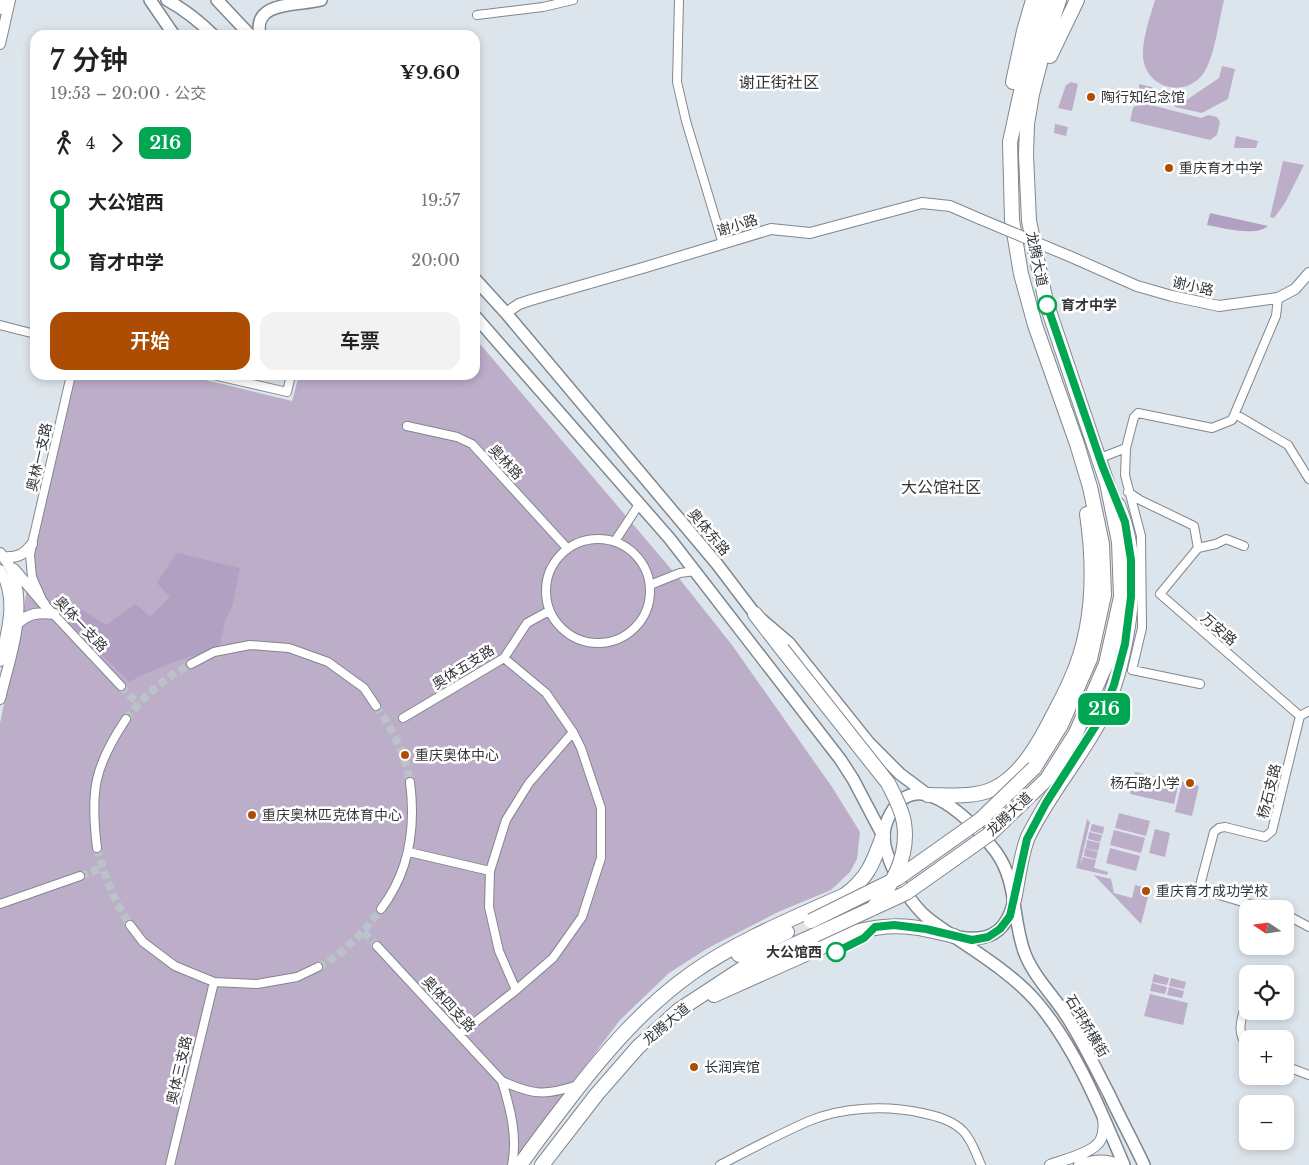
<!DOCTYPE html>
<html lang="zh">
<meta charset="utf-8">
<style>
body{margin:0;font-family:"Libre Baskerville","Noto Sans SC",serif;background:#f2f2f2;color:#222;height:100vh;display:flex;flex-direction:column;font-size:19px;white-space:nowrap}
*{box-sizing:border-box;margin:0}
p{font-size:16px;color:#767676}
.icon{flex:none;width:28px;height:28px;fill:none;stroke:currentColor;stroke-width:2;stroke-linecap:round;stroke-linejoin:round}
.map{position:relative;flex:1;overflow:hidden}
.details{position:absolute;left:30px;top:30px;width:450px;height:350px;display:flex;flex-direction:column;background:#fff;border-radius:15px;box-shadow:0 2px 8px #0003}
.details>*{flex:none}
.badge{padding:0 10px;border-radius:8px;font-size:18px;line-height:32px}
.needle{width:32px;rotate:283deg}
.tools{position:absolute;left:1239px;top:900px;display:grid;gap:10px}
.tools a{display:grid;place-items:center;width:55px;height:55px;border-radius:10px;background:#fff;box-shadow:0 2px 8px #0003;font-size:25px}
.map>.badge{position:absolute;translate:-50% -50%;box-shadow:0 0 0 2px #fff}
.legs{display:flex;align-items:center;gap:8px;height:55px;padding:0 20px;font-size:16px}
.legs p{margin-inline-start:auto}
.overview{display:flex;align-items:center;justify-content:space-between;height:85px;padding:0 20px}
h1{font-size:28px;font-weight:600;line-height:38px}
.primary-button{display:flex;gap:10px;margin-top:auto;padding:10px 20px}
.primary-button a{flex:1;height:58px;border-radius:15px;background:#ad4d03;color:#fff;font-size:20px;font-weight:600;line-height:58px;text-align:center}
.primary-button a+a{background:#f2f2f2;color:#222}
ul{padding:0 20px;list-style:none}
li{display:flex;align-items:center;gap:18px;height:60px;font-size:19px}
li i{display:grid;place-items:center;width:8px;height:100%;margin:0 6px;background:currentColor}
li i::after{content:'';width:12px;height:12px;margin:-6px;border:4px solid;border-radius:50%;background:#fff}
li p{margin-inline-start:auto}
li:first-child i{background:linear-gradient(#0000 50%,currentColor 0)}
li:last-child i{background:linear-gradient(currentColor 50%,#0000 0)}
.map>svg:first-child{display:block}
.green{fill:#bcadc9}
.forest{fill:#b1a0c1}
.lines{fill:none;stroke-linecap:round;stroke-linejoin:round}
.street-tunnel{stroke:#bbc2c8;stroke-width:8;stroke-dasharray:8 4;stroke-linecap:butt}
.street-casing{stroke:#80878e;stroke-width:10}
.secondary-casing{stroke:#80878e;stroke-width:12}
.primary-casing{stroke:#80878e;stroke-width:14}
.highway-casing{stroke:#80878e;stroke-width:16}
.street{stroke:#fff;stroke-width:8}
.secondary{stroke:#fff;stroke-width:10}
.primary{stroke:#fff;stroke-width:11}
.highway{stroke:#fff;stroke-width:14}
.secondary-bridge-casing{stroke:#80878e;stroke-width:12;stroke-linecap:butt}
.highway-bridge-casing{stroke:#80878e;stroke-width:16;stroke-linecap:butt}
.secondary-bridge{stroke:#fff;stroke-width:10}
.highway-bridge{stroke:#fff;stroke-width:14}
.line-1-casing{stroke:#fff;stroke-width:11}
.line-1{stroke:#00a651;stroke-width:8}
.poi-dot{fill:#ad4d03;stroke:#fff;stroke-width:2}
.stop-1-dot{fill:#fff;stroke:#00a651;stroke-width:2.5}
.labels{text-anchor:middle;stroke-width:5;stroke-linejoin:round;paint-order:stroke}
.poi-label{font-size:14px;fill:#333639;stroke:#fff;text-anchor:start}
.street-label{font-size:14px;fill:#333639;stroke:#fff}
.stop-label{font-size:14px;font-weight:bold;fill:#333639;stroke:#fff;text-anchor:start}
.quarter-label{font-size:16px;fill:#333639;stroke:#fff}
</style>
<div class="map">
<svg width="1309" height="1165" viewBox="0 0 1309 1165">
<rect width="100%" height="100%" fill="#dde5ec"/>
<path class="green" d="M1155 0H1224C1219 20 1215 54 1205 71 1188 99 1146 90 1143 57 1142 39 1150 17 1155 0Z
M1222 66 1235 69 1228 99 1202 113 1175 107 1174 103 1139 95V84L1152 87 1153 93 1185 101 1219 78Z
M1071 82 1078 84 1072 111 1058 108 1066 85Z
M1140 102 1201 118 1208 115 1217 117 1220 122 1217 135 1210 140 1130 121 1133 108Z
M1055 124 1068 127 1066 136 1054 133Z
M1236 136 1258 141 1256 148H1234Z
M1283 161 1304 165 1285 203 1274 218 1270 217Z
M475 338 682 582 732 645 832 787 860 832 857 859 850 872 831 890 778 912 708 948 669 973 620 1020 511 1165H0V723L19 633 34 550 75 375H185L292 401 299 375H475Z
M1135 772 1179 782 1174 804 1130 794Z
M1182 782 1199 786 1192 816 1175 812Z
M1119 813 1150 821 1146 836 1115 828Z
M1087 819 1090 822 1080 865 1083 857 1096 860 1094 868 1108 872 1107 875 1076 868Z
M1092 824 1104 827 1103 834 1090 831Z
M1155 829 1170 833 1165 857 1149 853Z
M1114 830 1145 838 1141 853 1110 845Z
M1089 832 1102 835 1100 842 1088 839Z
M1087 840 1100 843 1098 851 1086 848Z
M1085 848 1098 852 1096 859 1084 856Z
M1110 848 1140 856 1136 871 1106 863Z
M1094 875 1111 879 1114 893 1132 898 1135 885 1150 889 1141 924Z
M1154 974 1169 978 1167 985 1152 982Z
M1171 978 1186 982 1184 989 1169 986Z
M1152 983 1167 987 1165 994 1150 991Z
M1169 987 1184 991 1182 998 1167 995Z
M1150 994 1188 1003 1183 1025 1144 1016Z"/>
<path class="forest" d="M1210 213 1268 226C1255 237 1223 228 1207 225Z
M177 553 240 568 232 607 225 621 220 645 216 649C186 657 157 667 129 682L51 604 57 594 106 625 136 604 150 617 170 597 157 583Z"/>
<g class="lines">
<path class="street-tunnel" d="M121 686 138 704
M376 706C392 729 405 754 410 782
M126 719C143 697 165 677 191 664
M97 848C104 875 114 901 130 925
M80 876 102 868
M364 932 377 946
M318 967C344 954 364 932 381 909"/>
<defs>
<path id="street" d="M679 0 677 82 686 121 723 244
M477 15 543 7 573 0
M0 325 35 334
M71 375 32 544 30 555 32 577 44 604 121 686
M213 375 287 392 291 375
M1235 414 1288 445 1309 479
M407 426 457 437 472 444 567 548
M1100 458 1126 448
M1128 492 1140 500 1194 526 1198 548 1216 544 1226 539 1244 546
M546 591a52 52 0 1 1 104 0a52 52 0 1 1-104 0Z
M615 541 640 503
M1198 548 1160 594 1300 716 1309 711
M650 585 680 573 695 571
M191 664 214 652 250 645 289 648 328 662 364 688 376 706
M1200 684 1132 670 1142 628 1141 536 1125 475 1126 448 1134 417 1138 413 1212 428 1232 420 1276 316 1278 298
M403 718 504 658 527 623 549 611
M97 848C90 791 94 767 126 719
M409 852 490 871
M0 904 80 876
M381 909C410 871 416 828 410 782
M1266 909 1199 889 1214 832 1219 828 1225 827 1265 837 1272 831 1300 716
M1285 914 1309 927
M130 925 143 942 175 966 214 982 257 984 297 977 318 967
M377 946 502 1081
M516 990 499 951 489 907 490 871 506 820 529 783 573 732
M1248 997C1243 1015 1234 1031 1248 1047
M460 1034 516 990 553 958 582 917 601 858V808L581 748 573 732 546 693 504 658
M1285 1066 1309 1075
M170 1165 214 982
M512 1165C518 1136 510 1108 502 1081 533 1095 545 1096 578 1085
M720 1165C749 1150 779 1134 809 1121 843 1107 886 1105 922 1113 936 1116 952 1120 963 1131 972 1140 976 1154 981 1165"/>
<path id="secondary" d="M0 9 2 0
M0 44 10 0
M1069 256 1137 286 1172 296 1219 306 1278 298 1295 289 1309 273
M506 313 519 304 531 300 646 267 771 229 810 233 922 203 950 206 980 219
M0 553C36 591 10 655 0 699
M3 557C17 558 24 555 32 544
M14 569 44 604
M0 570C17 599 7 631 0 661
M18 623C29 613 39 612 54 614
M1050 1165C1063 1160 1095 1153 1101 1139 1104 1132 1104 1125 1103 1119
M1079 1165C1094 1160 1105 1158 1120 1165"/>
<path id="primary" d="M150 0 174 35
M167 0C185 10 199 21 213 35
M217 0 250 35
M260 35C252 0 299 6 321 0
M475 279 506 313 717 564 755 614 789 643 869 743 900 774 928 795
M475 316 670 539 840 759 853 779 883 836
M958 937C987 942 1005 934 1013 904
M1124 1165C1101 1111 1075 1046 1036 1001 1014 976 984 957 956 938 945 930 932 923 922 913 906 896 894 875 887 853 882 839 883 826 891 813 918 762 976 826 996 852 1018 882 1012 921 1025 954 1035 979 1056 998 1069 1020 1084 1044 1096 1069 1109 1094 1120 1118 1133 1141 1144 1165"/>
<path id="highway" d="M1050 56 1077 0
M1013 82 1024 31 1033 0
M755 614 782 649
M1034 768 1061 725 1090 659 1104 595 1102 544 1090 487 1077 444 1035 325 1021 274 1012 220 1010 142 1030 50 1045 0
M1047 779 1076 733 1106 664 1121 597 1119 542 1107 483 1046 302 1029 221 1026 155 1027 124 1032 94 1047 36 1059 0
M928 795C949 795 973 798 993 789 1017 778 1035 750 1047 727 1055 711 1064 696 1071 679 1094 628 1095 568 1087 514
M1014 900C1018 881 1021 853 1028 837 1048 795 1079 760 1100 720 1122 677 1135 608 1131 560 1130 541 1125 522 1118 505
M739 955 787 932
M714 995 855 932C893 922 917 926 954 936
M520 1165C536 1142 553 1120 570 1098 606 1051 644 1007 692 973 739 940 794 918 845 895 869 877 873 862 883 836
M542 1165 597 1094 638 1047 679 1010 743 968 815 935"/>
</defs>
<use href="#street" class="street-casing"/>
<use href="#secondary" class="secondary-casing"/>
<use href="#primary" class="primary-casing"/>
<use href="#highway" class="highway-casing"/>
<use href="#street" class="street"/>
<use href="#secondary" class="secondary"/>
<use href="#primary" class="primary"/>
<use href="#highway" class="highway"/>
<defs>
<path id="secondary-bridge" d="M980 219 1069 256"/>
<path id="highway-bridge" d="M782 649 888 783C894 795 902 809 904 823 909 855 893 885 872 909
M811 921 898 878 980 820 1034 768
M815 935 906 893 991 833 1047 779"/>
</defs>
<use href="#secondary-bridge" class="secondary-bridge-casing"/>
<use href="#highway-bridge" class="highway-bridge-casing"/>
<use href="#secondary-bridge" class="secondary-bridge"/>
<use href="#highway-bridge" class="highway-bridge"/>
</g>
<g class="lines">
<defs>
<path id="line-1" d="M836 952 864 938 875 927 894 925 926 929 972 940 988 937 1000 929 1010 916 1027 839 1046 803 1100 719 1114 685 1125 644 1131 597V560L1125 522 1102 465 1047 305"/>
</defs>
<use href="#line-1" class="line-1-casing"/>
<use href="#line-1" class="line-1"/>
</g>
<g class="poi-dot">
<circle cx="1091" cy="97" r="5"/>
<circle cx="1169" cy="168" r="5"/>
<circle cx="405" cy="755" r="5"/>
<circle cx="1190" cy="783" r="5"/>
<circle cx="252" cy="815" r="5"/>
<circle cx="1146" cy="891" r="5"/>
<circle cx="694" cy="1067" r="5"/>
</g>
<g class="stop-1-dot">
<circle cx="1047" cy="305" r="9"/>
<circle cx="836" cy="952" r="9"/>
</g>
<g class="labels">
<g class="poi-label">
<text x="1101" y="102">陶行知纪念馆</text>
<text x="1179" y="173">重庆育才中学</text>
<text x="415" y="760">重庆奥体中心</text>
<text x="1180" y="788" text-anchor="end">杨石路小学</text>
<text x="262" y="820">重庆奥林匹克体育中心</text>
<text x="1156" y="896">重庆育才成功学校</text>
<text x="704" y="1072">长润宾馆</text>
</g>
<g class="street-label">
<text transform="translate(737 225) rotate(-17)" y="5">谢小路</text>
<text transform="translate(1037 259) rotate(78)" y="5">龙腾大道</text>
<text transform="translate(1193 286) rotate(13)" y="5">谢小路</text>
<text transform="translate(39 457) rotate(-77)" y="5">奥林一支路</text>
<text transform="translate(506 462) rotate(47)" y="5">奥林路</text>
<text transform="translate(709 532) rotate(50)" y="5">奥体东路</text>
<text transform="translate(81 624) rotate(47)" y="5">奥体一支路</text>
<text transform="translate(1219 629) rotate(41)" y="5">万安路</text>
<text transform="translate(463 667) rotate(-32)" y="5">奥体五支路</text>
<text transform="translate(1269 791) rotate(-76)" y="5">杨石支路</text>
<text transform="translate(1009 814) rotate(-43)" y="5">龙腾大道</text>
<text transform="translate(449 1004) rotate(47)" y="5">奥体四支路</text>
<text transform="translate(666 1024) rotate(-40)" y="5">龙腾大道</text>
<text transform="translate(1087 1026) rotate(59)" y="5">石坪桥横街</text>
<text transform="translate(179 1070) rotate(-77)" y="5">奥体三支路</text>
</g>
<g class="stop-label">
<text x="1061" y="310">育才中学</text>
<text x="822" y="957" text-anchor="end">大公馆西</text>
</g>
<g class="quarter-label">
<text x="779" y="88">谢正街社区</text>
<text x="941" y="493">大公馆社区</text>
</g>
</g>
</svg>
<div class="tools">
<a><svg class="needle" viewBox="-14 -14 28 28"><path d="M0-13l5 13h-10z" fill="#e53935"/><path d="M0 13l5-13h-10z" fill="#767676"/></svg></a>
<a><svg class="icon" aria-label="locate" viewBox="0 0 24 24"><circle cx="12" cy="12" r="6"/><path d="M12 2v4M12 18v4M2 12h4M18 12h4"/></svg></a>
<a>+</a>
<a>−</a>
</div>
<b class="badge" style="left:1104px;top:709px;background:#00a651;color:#fff">216</b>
<section class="details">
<div class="overview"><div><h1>7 分钟</h1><p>19:53 – 20:00 · 公交</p></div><b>¥9.60</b></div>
<div class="legs"><svg class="icon" aria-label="walk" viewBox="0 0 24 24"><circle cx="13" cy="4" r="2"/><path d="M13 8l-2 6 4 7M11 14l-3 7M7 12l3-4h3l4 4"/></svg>4<svg class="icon" aria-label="forward" viewBox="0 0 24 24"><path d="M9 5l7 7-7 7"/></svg><b class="badge" style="background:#00a651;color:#fff">216</b></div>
<ul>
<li><i style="color:#00a651"></i><b>大公馆西</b><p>19:57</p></li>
<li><i style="color:#00a651"></i><b>育才中学</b><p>20:00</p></li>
</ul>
<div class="primary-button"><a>开始</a><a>车票</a></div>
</section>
</div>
